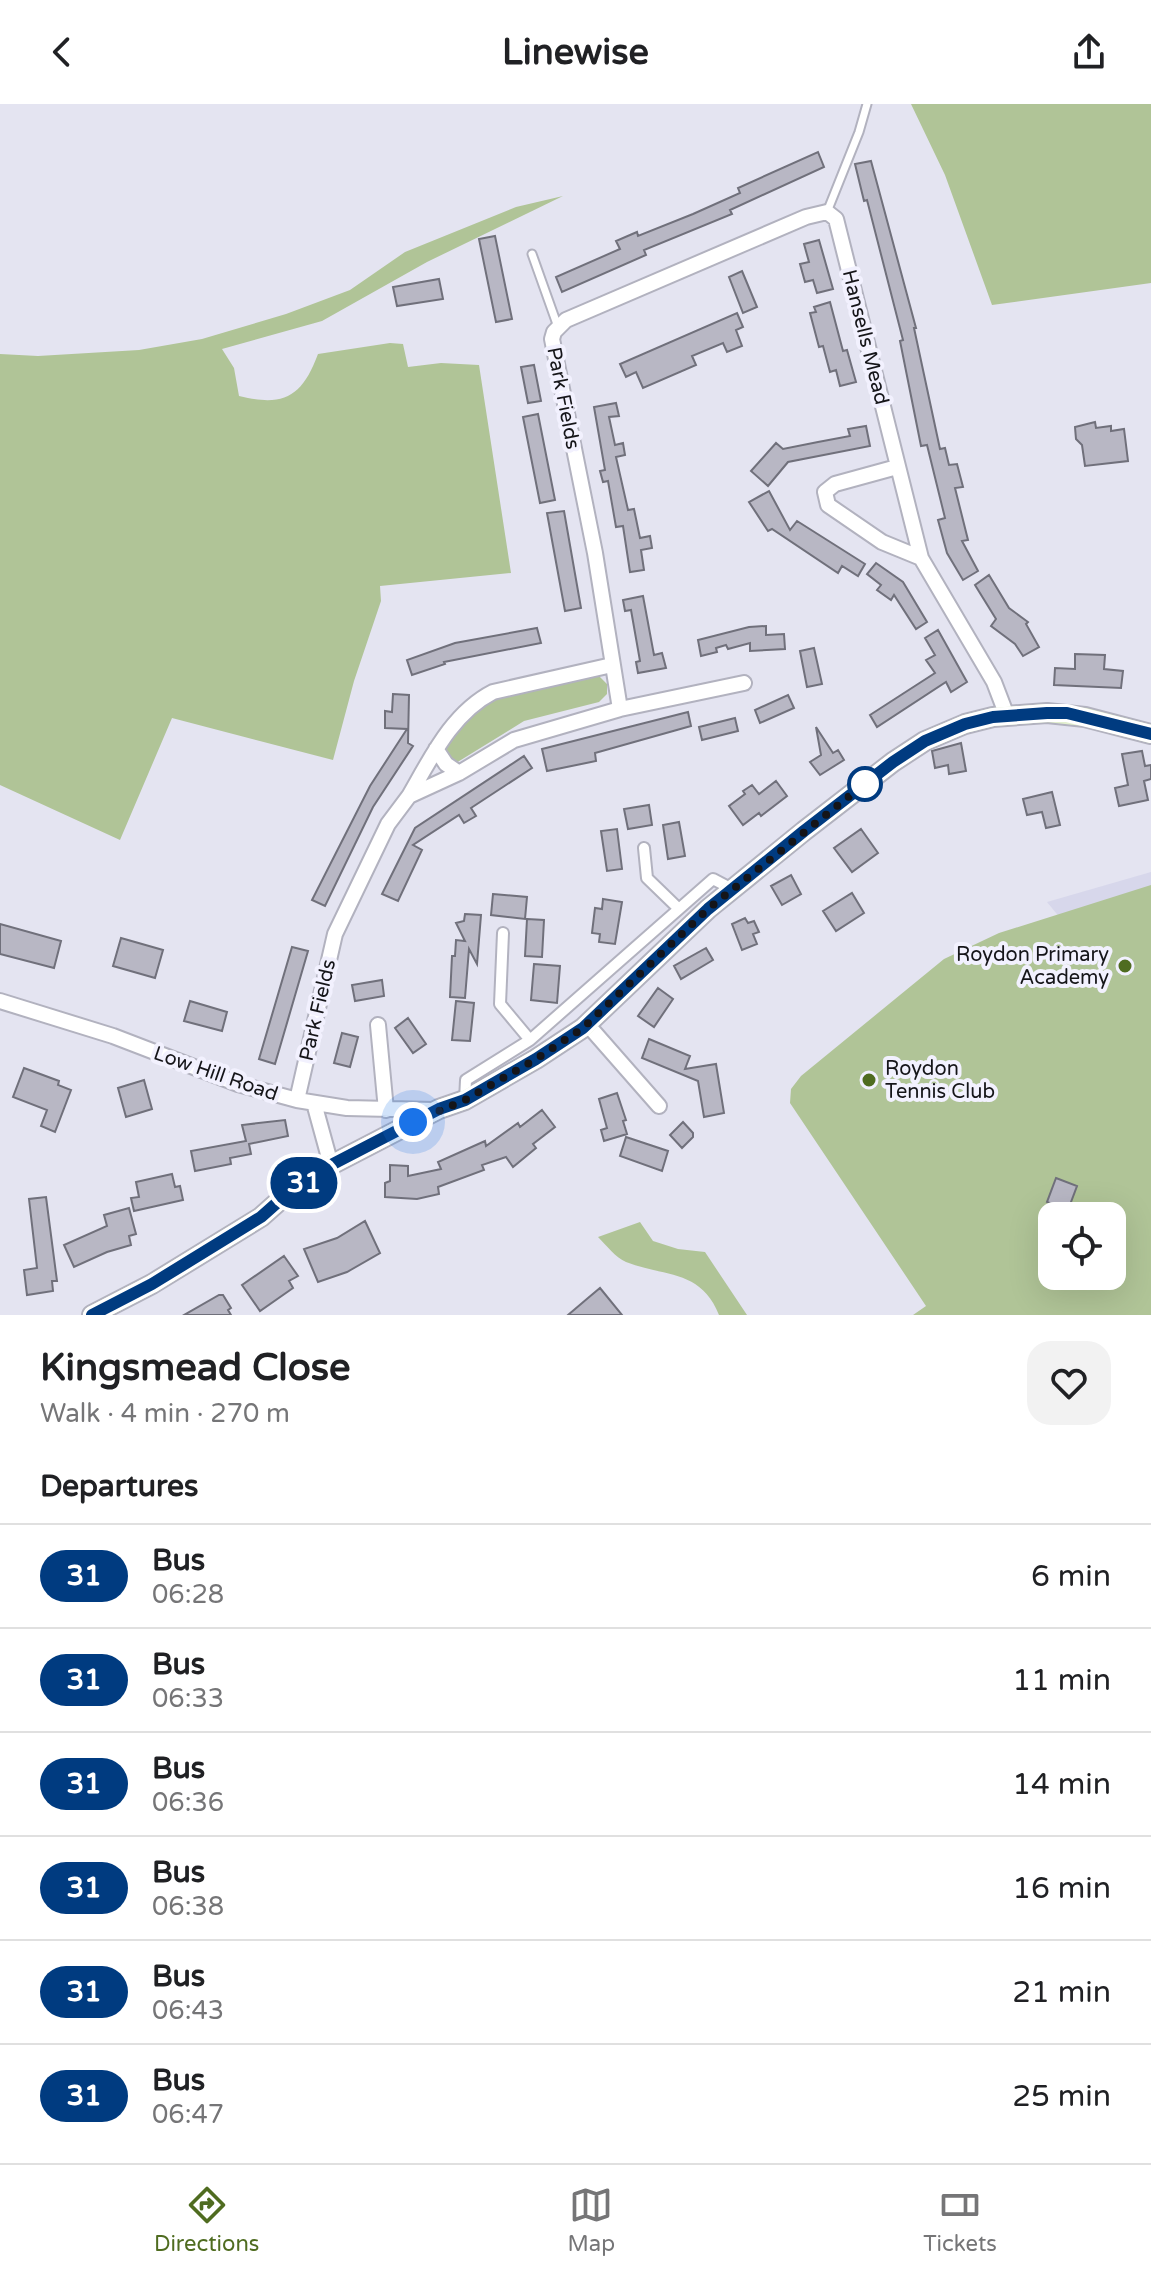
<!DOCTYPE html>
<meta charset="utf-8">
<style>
body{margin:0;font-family:"Varela Round",sans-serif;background:#f2f2f2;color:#202124;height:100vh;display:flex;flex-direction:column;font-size:30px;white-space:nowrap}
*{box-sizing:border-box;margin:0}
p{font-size:26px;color:#757577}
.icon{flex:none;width:44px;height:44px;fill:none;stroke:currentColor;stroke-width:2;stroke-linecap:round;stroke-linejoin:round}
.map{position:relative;height:1211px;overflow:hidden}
.details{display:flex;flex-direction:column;background:#fff;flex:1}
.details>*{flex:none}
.badge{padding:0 16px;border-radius:26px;font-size:28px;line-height:52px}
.controls{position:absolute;left:1038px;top:1098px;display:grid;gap:16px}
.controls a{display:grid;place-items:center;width:88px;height:88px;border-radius:16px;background:#fff;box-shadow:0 8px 32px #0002;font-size:40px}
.you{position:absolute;width:40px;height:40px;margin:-20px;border:6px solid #fff;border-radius:50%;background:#1a73e8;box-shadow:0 0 0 12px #1a73e833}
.map>.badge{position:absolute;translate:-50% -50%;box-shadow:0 0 0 4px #fff}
h2{padding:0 40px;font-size:30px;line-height:72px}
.round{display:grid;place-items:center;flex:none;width:84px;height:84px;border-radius:24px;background:#f2f2f2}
.overview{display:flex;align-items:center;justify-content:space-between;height:136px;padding:0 40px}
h1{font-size:38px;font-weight:700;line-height:60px}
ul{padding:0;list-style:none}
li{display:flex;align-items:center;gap:24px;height:104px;padding:0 40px;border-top:2px solid #e0e0e0}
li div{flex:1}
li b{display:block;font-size:30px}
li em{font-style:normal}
li .badge{min-width:88px;font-weight:700;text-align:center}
header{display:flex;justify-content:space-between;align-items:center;height:104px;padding:0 40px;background:#fff;font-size:36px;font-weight:700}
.menu{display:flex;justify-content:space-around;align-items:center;height:112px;border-top:2px solid #e0e0e0;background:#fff;font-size:22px;color:#757577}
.menu a{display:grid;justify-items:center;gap:4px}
.menu .selected{color:#4f6c20}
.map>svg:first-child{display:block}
.built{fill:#d7d7eb}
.green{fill:#b0c497;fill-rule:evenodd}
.building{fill:#b8b7c4;stroke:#70707b;stroke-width:2}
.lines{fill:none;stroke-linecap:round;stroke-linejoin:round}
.service-casing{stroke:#b2b2bf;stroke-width:11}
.pedestrian-casing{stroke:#b2b2bf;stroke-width:14}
.minor-casing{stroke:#b2b2bf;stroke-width:18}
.secondary-casing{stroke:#b2b2bf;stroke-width:22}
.service{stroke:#fff;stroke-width:7}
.pedestrian{stroke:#fff;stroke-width:10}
.minor{stroke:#fff;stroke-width:14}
.secondary{stroke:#e2efcf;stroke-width:18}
.line-casing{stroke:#fff;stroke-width:18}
.line{stroke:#003b80;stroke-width:12}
.walk{stroke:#151519;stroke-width:8;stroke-dasharray:0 14.4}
.stop-dot{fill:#fff;stroke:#003b80;stroke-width:4}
.poi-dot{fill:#4f6c20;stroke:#f2f1fe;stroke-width:3}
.labels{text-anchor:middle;stroke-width:8;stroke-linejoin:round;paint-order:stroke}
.street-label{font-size:20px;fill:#151519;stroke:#f2f1fe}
.poi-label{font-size:20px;fill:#151519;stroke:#f2f1fe;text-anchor:end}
</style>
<header><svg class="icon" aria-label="back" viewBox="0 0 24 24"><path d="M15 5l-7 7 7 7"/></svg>Linewise<svg class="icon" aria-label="share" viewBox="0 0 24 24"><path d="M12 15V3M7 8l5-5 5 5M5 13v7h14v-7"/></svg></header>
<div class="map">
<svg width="1151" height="1211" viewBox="0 0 1151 1211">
<rect width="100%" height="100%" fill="#e4e4f1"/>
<path class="built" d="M1151 768V924L1047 798Z"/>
<path class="green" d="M911 0H1151V179L992 201 945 71Z
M563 92 427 158 322 217 222 245 234 264 239 292C284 303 302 293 318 250L390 239 403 240 408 263 441 259 479 261 511 469 380 482 381 497 354 577 333 656 172 614 120 736 0 681V250L38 252 139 246 202 235 286 210 350 186 405 148 516 103Z
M597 570 607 580V590L599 598 524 617 456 659 443 647 477 596Z
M1151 781V1211H913L926 1202 790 999 791 985 801 972 944 855 999 829ZM1052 1112H1112V1172H1052Z
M640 1118 653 1137 678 1145 705 1148 747 1211H719C701 1165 664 1173 626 1158 616 1154 606 1141 598 1133Z"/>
<path class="building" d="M818 48 824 63 730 106 732 110 644 146 646 151 562 188 556 173 620 145 616 137 637 128 638 132 693 110 740 89 738 84Z
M871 57 916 224H914L940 345 945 344 949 361 957 360 963 383 955 384 968 436 962 437 978 467 963 476 947 449 938 416 945 414 927 341 921 342 900 237 903 236 867 96 864 97 855 60Z
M495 132 512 215 496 218 479 135Z
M819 136 833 185 817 189 813 176 805 178 800 160 809 158 804 140Z
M742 167 757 203 743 209 729 173Z
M439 175 443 195 397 202 393 183Z
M830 198 843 247 847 246 856 278 840 282 836 266 830 268 823 242 819 243 810 209 816 208 814 203Z
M737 209 743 223 736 226 742 242 727 248 723 239 692 252 696 261 643 284 636 268 626 273 620 260Z
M534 261 541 297 528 299 521 263Z
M616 299 619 312 609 313 615 341 623 339 625 351 616 353 628 406 634 405 640 434 650 432 652 444 641 446 644 466 630 468 623 422 616 423 608 377 603 378 600 367 605 366 594 303Z
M538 310 555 396 540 399 523 313Z
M1095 318 1096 324 1111 322V327L1124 325 1128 357 1085 362 1082 341 1076 335 1075 323Z
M866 322 870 342 788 358 768 382 751 367 776 339 783 345 818 338 850 332 848 325Z
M769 387 790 426 797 417 865 460 858 472 842 462 838 469 772 425 768 427 749 398Z
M564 407 581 504 565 507 547 409Z
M876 459 903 478 927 518 916 525 894 491 891 496 877 486 881 481 867 470Z
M989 471 1009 504 1028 518 1026 520 1039 543 1023 552 1015 540 991 522 996 515 975 481Z
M643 492 654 551 662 549 666 564 638 569 636 558 640 557 631 506 625 507 623 496Z
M766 522V531L784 530 785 545 750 547V539L728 545 726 541 716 544 717 548 701 552 698 536 749 523Z
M537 524 541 539 444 558 445 560 412 571 407 556 455 539Z
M938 526 967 578 951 588 946 578 877 623 870 611 935 569 926 556 935 551 925 534Z
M814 544 822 580 807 583 800 547Z
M1075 550 1105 551 1104 565 1123 567 1121 584 1054 581 1055 564 1075 565Z
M393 590 409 591 408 639 413 642 373 703 325 802 312 796 370 682 407 625 385 624V607L392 608Z
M788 591 794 604 760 619 755 606Z
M688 608 691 622 595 649 596 657 547 667 542 645Z
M735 614 738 627 702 636 699 623Z
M816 623 833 649 838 646 844 656 820 671 810 658 821 651Z
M961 639 966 667 949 670 948 661 935 664 932 647Z
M1142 647 1145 662 1151 661V675L1144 677 1148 696 1119 702 1115 684 1128 681 1122 650Z
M524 652 532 664 471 704 476 712 464 719 459 711 413 741 422 746 398 797 382 790 415 724Z
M776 677 787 692 761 712 759 709 743 721 729 702 745 690 743 687 752 681 759 690Z
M1052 688 1060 721 1046 724 1042 708 1027 711 1023 695Z
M649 701 652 721 628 725 624 705Z
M679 718 685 752 668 755 663 721Z
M617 725 622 765 607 767 601 727Z
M861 725 878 749 852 768 834 744Z
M791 771 801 790 782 801 771 782Z
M852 789 864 809 836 827 823 807Z
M493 790 527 793 525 815 491 811Z
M603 795 622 798 615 840 599 838 600 830 592 829 595 804 602 805Z
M465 810 481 811 477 860 469 845 465 894 450 893 452 852H455L456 836 465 837 456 819 464 817Z
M745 814 748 819 754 817 759 828 753 830 757 840 742 846 732 820Z
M527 815 544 816 542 853 525 852Z
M0 820 61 837 54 864 0 850Z
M121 834 163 846 155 874 113 862Z
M292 843 308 847 275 960 259 955Z
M706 844 713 856 681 875 674 862Z
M534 860 560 862 557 899 531 896Z
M382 876 384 892 355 897 352 881Z
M658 884 673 895 654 923 638 912Z
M190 897 227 908 222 927 184 917Z
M456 897 474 899 470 937 452 936Z
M408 914 426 940 413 949 395 924Z
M342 929 358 933 350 963 334 959Z
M649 935 690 952 685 965 716 960 724 1009 704 1013 698 977 642 954Z
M24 964 59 977 58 981 71 986 55 1028 41 1022 47 1006 13 993Z
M144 976 152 1005 126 1013 118 984Z
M617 989 626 1016 623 1017 627 1030 604 1037 601 1026 607 1024 599 995Z
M542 1006 555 1023 533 1040 536 1044 513 1063 506 1053 482 1061 484 1066 438 1083 439 1090 417 1095 385 1093V1079L390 1077V1061L408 1062V1072L441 1065 438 1058 485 1037 486 1042 518 1019 520 1023Z
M285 1016 288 1032 249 1040 251 1050 230 1054 231 1060 195 1067 191 1047 246 1037 242 1021Z
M683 1018 693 1029V1033L682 1044 670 1031Z
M626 1033 668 1047 662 1067 620 1052Z
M172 1070 175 1083 180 1082 183 1096 134 1107 131 1094 139 1093 136 1078Z
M1056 1074 1077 1082 1068 1106 1047 1098Z
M46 1093 57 1177H52L53 1187 27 1191 24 1166 37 1164 29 1095Z
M129 1104 136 1130 129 1132 131 1141 107 1148 74 1163 64 1141 107 1122 104 1111Z
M365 1117 380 1149 347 1168 318 1178 304 1145 337 1134Z
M284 1152 298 1172 289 1177 293 1184 260 1207 242 1181Z
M600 1184 622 1211H568L588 1194Z
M219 1191H223L231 1204 228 1206 231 1211H184Z"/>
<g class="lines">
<defs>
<path id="service" d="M827 108 859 28 867 0
M532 150 558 223"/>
<path id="pedestrian" d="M644 744 647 774 679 805
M530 936 713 775 732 785
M465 996 466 976 530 936 500 900 503 829"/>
<path id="minor" d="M897 363 835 380 825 388 828 401 882 438 921 454
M620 605 595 449 552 235 554 228 566 216 806 113 827 108 836 115 921 454 994 578 1007 612
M436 645 446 660 459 669
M409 692C431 654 452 609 493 588L612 561
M0 897 113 932 238 980 297 996 347 1004 434 1006
M587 920 659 1002
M378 921 386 1006
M297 996 335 830 388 720 409 692 459 669 514 636 620 605 744 579
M314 999 331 1061"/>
<path id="secondary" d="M92 1211 152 1180 261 1113 288 1089 331 1061 439 1005 465 996 536 955 583 924 708 805 804 727 893 658 925 637 965 620 993 613 1047 609 1085 613 1151 630"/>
</defs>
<use href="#service" class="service-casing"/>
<use href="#pedestrian" class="pedestrian-casing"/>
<use href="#minor" class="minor-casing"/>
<use href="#secondary" class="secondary-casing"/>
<use href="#service" class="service"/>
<use href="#pedestrian" class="pedestrian"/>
<use href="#minor" class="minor"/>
<use href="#secondary" class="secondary"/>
</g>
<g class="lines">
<defs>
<path id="line" d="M92 1211 152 1180 261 1113 288 1089 331 1061 439 1005 465 996 536 955 583 924 708 805 804 727 893 658 925 637 965 620 993 613 1047 609H1067L1151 630"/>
</defs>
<use href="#line" class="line-casing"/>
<use href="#line" class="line"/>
<path class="walk" d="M413 1018 465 996 536 955 583 924 708 805 871 675 865 680"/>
</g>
<circle class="stop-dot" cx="865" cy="680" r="16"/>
<g class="poi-dot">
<circle cx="1125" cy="862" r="8"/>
<circle cx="869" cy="976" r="8"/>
</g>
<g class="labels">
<g class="street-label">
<text transform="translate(866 233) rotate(76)" y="7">Hansells Mead</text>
<text transform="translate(564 294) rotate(79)" y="7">Park Fields</text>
<text transform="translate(317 906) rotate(-77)" y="7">Park Fields</text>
<text transform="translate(216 969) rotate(19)" y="7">Low Hill Road</text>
</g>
<g class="poi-label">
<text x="1109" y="857">Roydon Primary<tspan x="1109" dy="23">Academy</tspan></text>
<text x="885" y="971" text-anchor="start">Roydon<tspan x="885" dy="23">Tennis Club</tspan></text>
</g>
</g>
</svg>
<div class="controls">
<a><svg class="icon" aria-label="locate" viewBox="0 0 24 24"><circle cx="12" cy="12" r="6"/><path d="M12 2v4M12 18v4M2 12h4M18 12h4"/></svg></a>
</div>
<div class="you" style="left:413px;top:1018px"></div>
<b class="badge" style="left:304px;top:1079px;background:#003b80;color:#fff">31</b>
</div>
<section class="details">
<div class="overview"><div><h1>Kingsmead Close</h1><p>Walk · 4 min · 270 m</p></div><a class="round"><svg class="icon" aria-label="heart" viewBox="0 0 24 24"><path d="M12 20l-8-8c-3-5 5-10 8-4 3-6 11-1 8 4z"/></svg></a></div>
<h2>Departures</h2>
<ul>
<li><span class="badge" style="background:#003b80;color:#fff">31</span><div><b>Bus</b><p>06:28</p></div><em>6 min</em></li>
<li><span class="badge" style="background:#003b80;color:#fff">31</span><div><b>Bus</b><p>06:33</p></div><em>11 min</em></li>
<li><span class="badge" style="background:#003b80;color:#fff">31</span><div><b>Bus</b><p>06:36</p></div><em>14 min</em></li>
<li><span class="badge" style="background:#003b80;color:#fff">31</span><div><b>Bus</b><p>06:38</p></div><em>16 min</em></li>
<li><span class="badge" style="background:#003b80;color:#fff">31</span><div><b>Bus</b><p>06:43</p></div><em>21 min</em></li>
<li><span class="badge" style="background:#003b80;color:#fff">31</span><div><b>Bus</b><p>06:47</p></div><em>25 min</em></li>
</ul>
</section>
<nav class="menu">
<a class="selected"><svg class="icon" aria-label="directions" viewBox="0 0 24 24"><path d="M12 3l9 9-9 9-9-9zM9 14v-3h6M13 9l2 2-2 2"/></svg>Directions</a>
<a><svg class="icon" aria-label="map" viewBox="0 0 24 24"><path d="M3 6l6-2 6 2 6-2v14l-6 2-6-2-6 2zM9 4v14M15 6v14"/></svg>Map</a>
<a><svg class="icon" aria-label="tickets" viewBox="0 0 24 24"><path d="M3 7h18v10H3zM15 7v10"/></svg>Tickets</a>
</nav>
